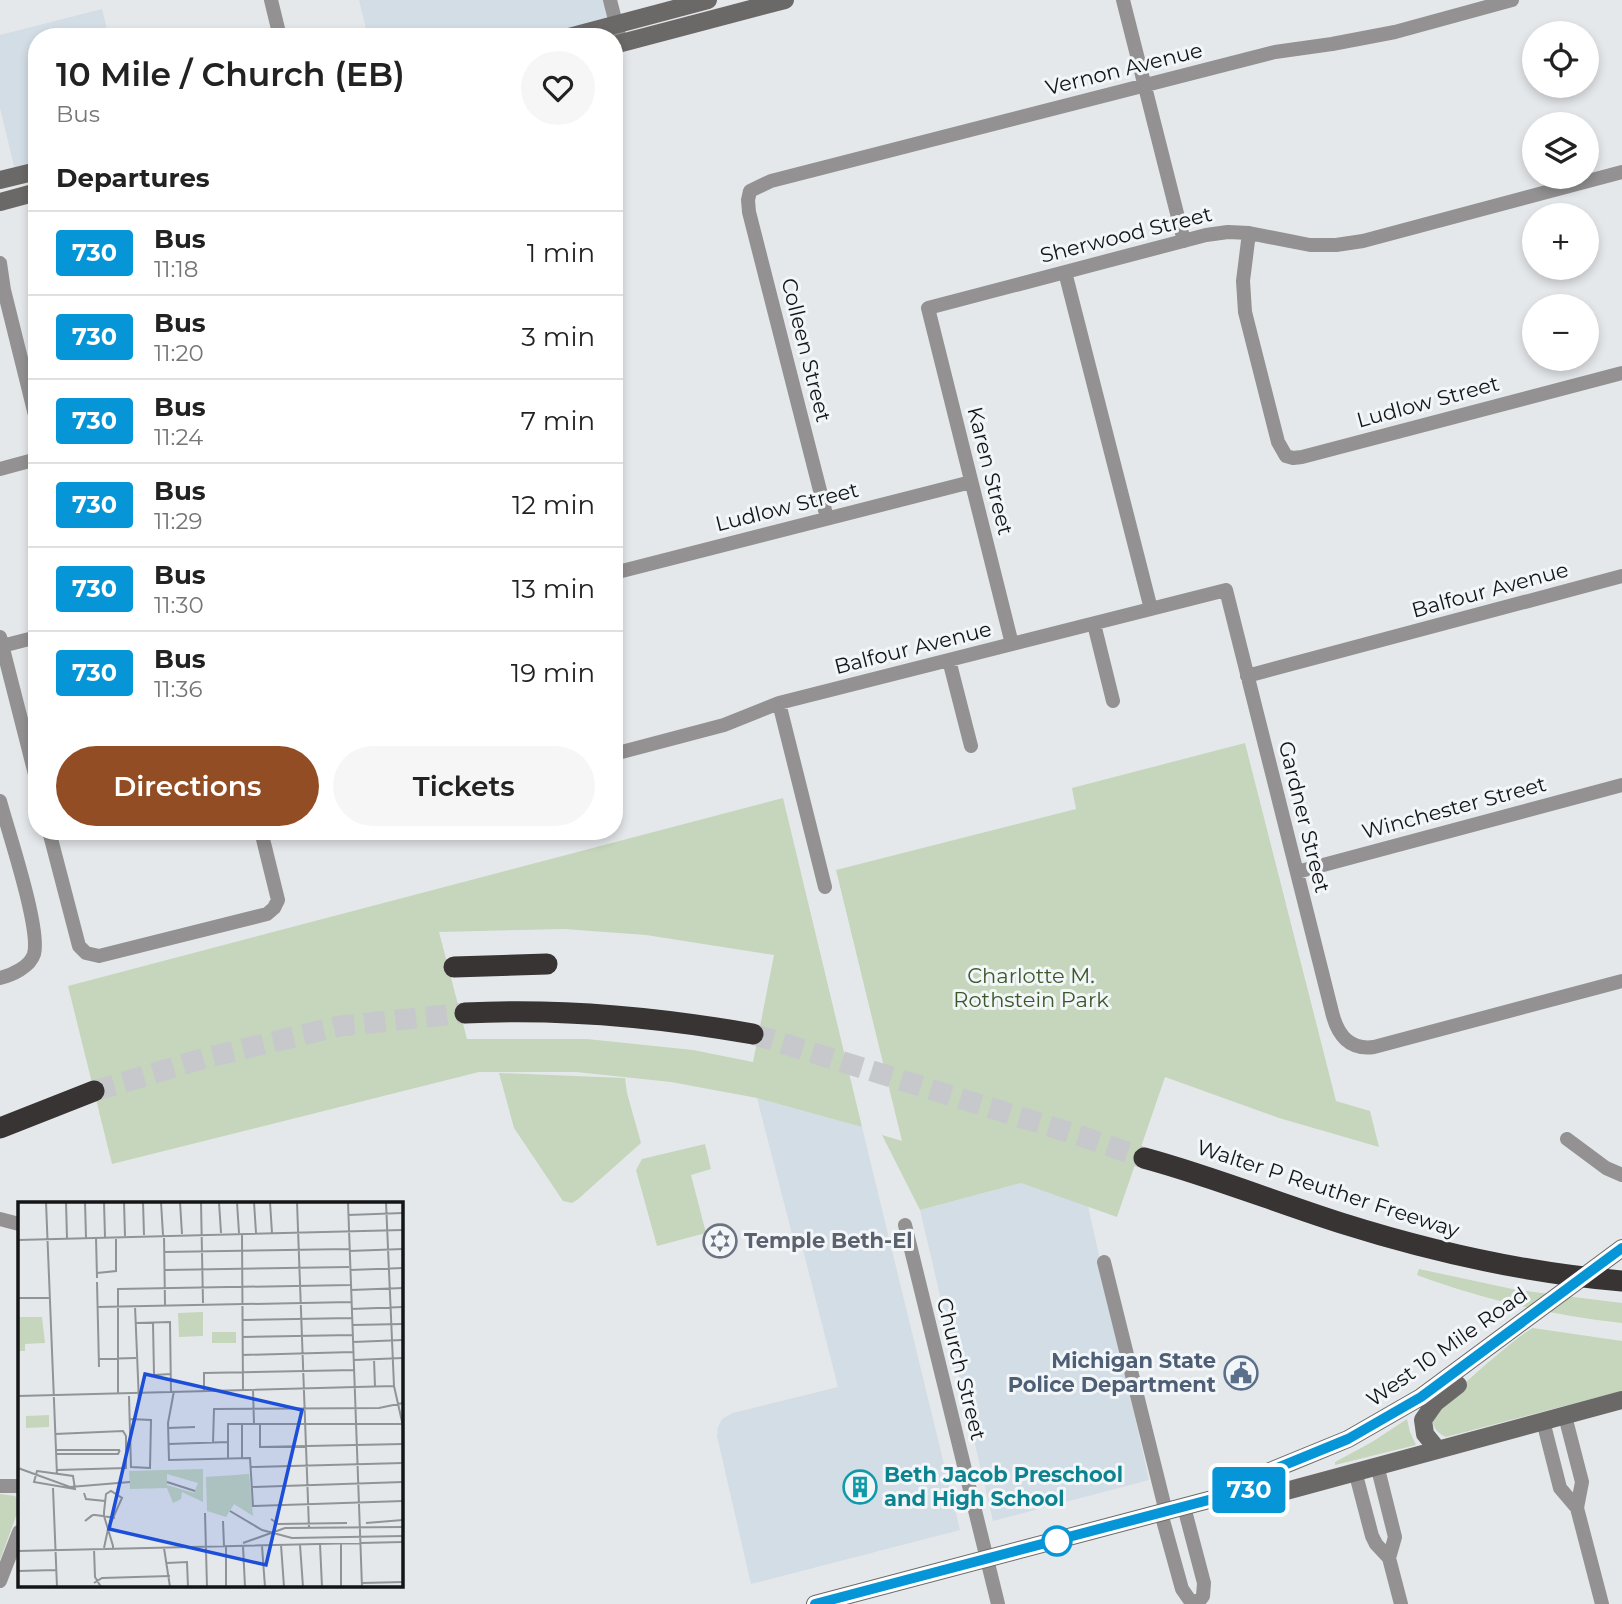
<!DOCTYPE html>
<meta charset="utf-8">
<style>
body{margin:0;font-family:Montserrat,sans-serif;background:#f6f6f6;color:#222;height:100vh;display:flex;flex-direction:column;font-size:26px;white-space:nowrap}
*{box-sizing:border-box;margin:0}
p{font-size:23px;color:#767676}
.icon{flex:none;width:38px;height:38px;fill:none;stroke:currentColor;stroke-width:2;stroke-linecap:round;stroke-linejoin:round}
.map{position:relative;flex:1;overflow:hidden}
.panel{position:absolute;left:28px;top:28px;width:595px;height:812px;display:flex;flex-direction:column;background:#fff;border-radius:28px;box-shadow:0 4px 10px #0003}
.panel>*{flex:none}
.badge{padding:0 14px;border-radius:5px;font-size:24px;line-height:46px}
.buttons{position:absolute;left:1522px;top:21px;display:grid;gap:14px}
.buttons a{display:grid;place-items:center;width:77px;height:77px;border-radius:50%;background:#fff;box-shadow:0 4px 10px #0003;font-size:35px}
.map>.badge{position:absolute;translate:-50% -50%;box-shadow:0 0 0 4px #fff}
h2{padding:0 28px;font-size:26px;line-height:63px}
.round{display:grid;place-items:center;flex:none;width:74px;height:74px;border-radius:37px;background:#f6f6f6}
.headline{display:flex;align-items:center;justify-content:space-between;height:119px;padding:0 28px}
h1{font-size:33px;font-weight:600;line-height:52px}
.cta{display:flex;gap:14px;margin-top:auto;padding:14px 28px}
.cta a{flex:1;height:80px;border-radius:42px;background:#934d24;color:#fff;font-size:28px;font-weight:600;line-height:80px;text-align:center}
.cta a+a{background:#f6f6f6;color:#222}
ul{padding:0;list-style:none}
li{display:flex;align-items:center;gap:21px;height:84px;padding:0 28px;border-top:2px solid #e0e0e0}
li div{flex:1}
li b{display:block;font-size:26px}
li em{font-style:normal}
li .badge{min-width:77px;font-weight:700;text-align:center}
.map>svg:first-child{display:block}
.built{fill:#d3dde5}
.green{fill:#c5d6bc;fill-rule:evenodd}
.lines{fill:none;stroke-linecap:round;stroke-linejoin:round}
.highway-tunnel{stroke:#c6c8cb;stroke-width:21;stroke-dasharray:21 10;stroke-linecap:butt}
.street{stroke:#939191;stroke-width:14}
.secondary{stroke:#6b6868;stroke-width:18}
.highway{stroke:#373433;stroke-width:21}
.line-casing{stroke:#fff;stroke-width:16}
.line{stroke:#0696d7;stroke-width:10}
.stop-dot{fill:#fff;stroke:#0696d7;stroke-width:3.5}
.labels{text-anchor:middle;stroke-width:6;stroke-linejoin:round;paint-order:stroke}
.street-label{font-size:21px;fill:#131516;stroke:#f2f6f9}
.park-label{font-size:21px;fill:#3b5828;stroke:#f2f6f9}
.worship-label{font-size:21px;font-weight:bold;fill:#5b616d;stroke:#f2f6f9;text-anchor:start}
.service-label{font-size:21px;font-weight:bold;fill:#4e5e75;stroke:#f2f6f9;text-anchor:end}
.culture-label{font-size:21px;font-weight:bold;fill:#0d838f;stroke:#f2f6f9;text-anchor:start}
.inset-road{fill:none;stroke:#919496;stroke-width:2}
.view{fill:#1d4ed8;fill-opacity:0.15;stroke:#1d4ed8;stroke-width:3.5}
.inset-edge{fill:none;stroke:#131516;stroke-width:3.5}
</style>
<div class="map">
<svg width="1622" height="1604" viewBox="0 0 1622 1604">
<rect width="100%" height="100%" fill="#e5e8eb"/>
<path class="built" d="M359 0H609L616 30 592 37H368Z
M102 9 109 37H37V164L15 170 0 108V35Z
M757 1098 862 1127 960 1530 751 1584 717 1436 718 1427 722 1419 733 1413 838 1387 802 1246 794 1242Z
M1021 1183 1088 1206 1149 1480 993 1521 920 1210Z"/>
<path class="green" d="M1245 743 1336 1101 1370 1111 1379 1147 1279 1118 1165 1077 1117 1217 1021 1183 920 1210 882 1135 902 1141 836 870 1076 809 1072 788Z
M783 798 862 1127 757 1098 671 1082 576 1072H479L112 1164 68 986ZM564 929 646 935 774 955 753 1062 693 1050 587 1039H467L439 932Z
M499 1073 625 1078 627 1093 641 1143 577 1200 572 1203 563 1201 514 1128Z
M705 1144 711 1169 691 1175 706 1233 657 1246 636 1170 642 1159Z
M1419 1269 1517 1290 1622 1303V1323C1551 1315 1484 1300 1417 1275Z
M1533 1328 1622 1341V1391L1446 1437C1437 1433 1430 1425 1434 1415 1441 1402 1519 1334 1533 1328Z
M1407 1419 1410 1432 1416 1445 1335 1465V1462L1372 1442Z
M0 1494 15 1496 19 1501V1508L0 1560Z"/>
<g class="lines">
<path class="highway-tunnel" d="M753 1034 1081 1136 1144 1158
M94 1091 205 1058 340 1026 465 1013"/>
<path class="street" d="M271 0 280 37
M610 0 621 43
M1123 0 1184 241
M1249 233 1243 281 1245 312 1278 442 1286 456 1293 458 1302 457 1622 373
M0 263 4 290 37 423
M1065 272 1151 609
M0 469 37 459
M827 518 749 212 748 200 750 191 771 181 1275 52 1332 44 1395 32 1512 0
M614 573 971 482
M1094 624 1113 701
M0 637 37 782
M1012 644 928 308 1206 235 1228 232 1249 233 1310 245H1336L1363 241 1622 172
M2 646 37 637
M949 660 971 746
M1247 676 1622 576
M779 703 825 887
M614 754 724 725 779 703 1226 590 1333 1016C1339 1037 1351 1050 1374 1047L1622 981
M0 801C8 831 41 929 34 954 30 967 12 975 0 978
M49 831 79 946 86 953 99 956 267 914 274 908 278 900 261 831
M1297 872 1622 785
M1567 1139 1606 1168 1622 1175
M0 1219 19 1224
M905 1225 998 1604
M1104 1262 1166 1512
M1565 1416 1582 1482 1577 1508
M1543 1421 1560 1488 1577 1508 1602 1604
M1377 1465 1395 1537 1389 1558
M1355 1471 1372 1536 1376 1544 1389 1558 1401 1604
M0 1486H19
M1161 1513 1182 1589 1189 1599 1197 1604 1203 1596 1204 1583 1184 1507
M0 1581 19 1532"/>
<path class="secondary" d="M569 37 708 0
M614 45 785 0
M0 180 37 171
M0 202 37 192
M1437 1449 1425 1434 1423 1420 1435 1403 1458 1385
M1254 1488 1265 1473 1348 1439 1421 1397 1622 1248
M815 1604 1254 1488 1275 1494 1622 1400"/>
<path class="highway" d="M454 967 547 964
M465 1013C562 1008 657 1017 753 1034
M0 1128 94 1091
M1144 1158C1211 1176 1275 1202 1341 1223 1433 1252 1526 1273 1622 1281"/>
</g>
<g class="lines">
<defs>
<path id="line" d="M815 1604 1254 1488 1265 1473 1348 1439 1421 1397 1622 1248"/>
</defs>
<use href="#line" class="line-casing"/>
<use href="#line" class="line"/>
</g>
<defs>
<symbol id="synagogue-ring" viewBox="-11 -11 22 22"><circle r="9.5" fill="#f2f6f9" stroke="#6b7280" stroke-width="1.5"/><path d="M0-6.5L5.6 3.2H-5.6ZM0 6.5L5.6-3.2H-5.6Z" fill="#6b7280"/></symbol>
<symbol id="civic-ring" viewBox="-11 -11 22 22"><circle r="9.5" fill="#f2f6f9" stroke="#5c6f8a" stroke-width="1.5"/><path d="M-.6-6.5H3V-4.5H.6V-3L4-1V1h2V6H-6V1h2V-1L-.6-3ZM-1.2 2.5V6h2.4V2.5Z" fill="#5c6f8a"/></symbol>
<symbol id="building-ring" viewBox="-11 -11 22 22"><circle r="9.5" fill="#f2f6f9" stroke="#0f9aa8" stroke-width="1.5"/><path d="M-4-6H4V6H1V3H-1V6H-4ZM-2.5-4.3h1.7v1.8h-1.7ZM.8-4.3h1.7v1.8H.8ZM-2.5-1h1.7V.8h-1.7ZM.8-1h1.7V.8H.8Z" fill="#0f9aa8"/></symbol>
</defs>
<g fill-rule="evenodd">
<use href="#synagogue-ring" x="701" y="1222" width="38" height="38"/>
<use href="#civic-ring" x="1222" y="1354" width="38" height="38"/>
<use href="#building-ring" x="841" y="1468" width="38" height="38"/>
</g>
<circle class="stop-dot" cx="1057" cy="1541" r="14"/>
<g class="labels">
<g class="street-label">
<text transform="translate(1124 69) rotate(-14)" y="7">Vernon Avenue</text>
<text transform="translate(1126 235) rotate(-14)" y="7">Sherwood Street</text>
<text transform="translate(806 350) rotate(76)" y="7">Colleen Street</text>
<text transform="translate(1428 402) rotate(-15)" y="7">Ludlow Street</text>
<text transform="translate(990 471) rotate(76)" y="7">Karen Street</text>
<text transform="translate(787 507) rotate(-14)" y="7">Ludlow Street</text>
<text transform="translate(1490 590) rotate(-15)" y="7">Balfour Avenue</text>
<text transform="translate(913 648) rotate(-14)" y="7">Balfour Avenue</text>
<text transform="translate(1454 808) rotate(-15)" y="7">Winchester Street</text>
<text transform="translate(1304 817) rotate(76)" y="7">Gardner Street</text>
<text transform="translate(1328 1189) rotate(18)" y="7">Walter P Reuther Freeway</text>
<text transform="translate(1447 1347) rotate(-35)" y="7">West 10 Mile Road</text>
<text transform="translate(961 1369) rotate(76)" y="7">Church Street</text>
</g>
<g class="park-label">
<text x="1031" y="983">Charlotte M.<tspan x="1031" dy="24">Rothstein Park</tspan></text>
</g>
<g class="worship-label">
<text x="744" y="1248">Temple Beth-El</text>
</g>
<g class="service-label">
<text x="1216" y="1368">Michigan State<tspan x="1216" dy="24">Police Department</tspan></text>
</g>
<g class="culture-label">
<text x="884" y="1482">Beth Jacob Preschool<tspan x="884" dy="24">and High School</tspan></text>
</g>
</g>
<g transform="translate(18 1202)">
<rect width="385" height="385" fill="#e5e8eb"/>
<path d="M185 110V134L161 135 160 111ZM0 115H24L27 141 7 142V149H0ZM194 130H218V141H194ZM31 213V225L8 226V214ZM185 267V300L164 290 163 297 155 301 149 286 112 287 111 269ZM149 272 180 281 176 291 149 283ZM231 272 235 314 216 302 208 315 189 309 188 275Z" fill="#c5d6bc" fill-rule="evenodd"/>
<path class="inset-road" d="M28 0 39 273M48 0 49 36M67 0 68 36M86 0 87 35M106 0 107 34M125 0 126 33M143 0 145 33M162 0 164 32M183 0 185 101M201 0 203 31M219 0 221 31M236 0 238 31M252 0 254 31M279 0 291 326M330 0 344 385M368 0 376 184 385 224M330 13 385 11M224 32 225 189M146 33 147 103M78 35 79 76M0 38 385 28M331 49 385 47M146 50 331 47M147 68 331 65M332 68 385 66M79 71 98 69V35M79 80 81 165M333 88 385 86M0 96H31M117 104 121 200M79 105 333 100M333 107 385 105M224 118 334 116M118 121 152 120 153 191M135 121 136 173 153 172M334 123 385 122M224 135 334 133M335 140 385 138M224 153 335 150M81 157 118 156M356 157 357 185M336 158 385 156M338 185 376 184M235 188 236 222M156 189 150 221 151 258 232 256 235 304 385 299M186 190V171L337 168M100 192V87L332 83M0 194 338 185M111 194 113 265 132 266 133 218 112 217M224 222V257M242 222V245L385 242M150 226 177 225M37 232 105 229 108 234V266L39 268M195 241 196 207 361 206 385 201M151 242 210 240M39 248H102M39 252H100L102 248M210 257V222H385M232 265 385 261M0 266 52 285 112 280M19 269 55 274 57 287 16 280ZM149 280 177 289M233 285 385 280M35 286 39 385M66 291 68 297 87 299M212 309 244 328 274 336 385 334M187 311 189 385M75 313 67 319 73 314 75 313H77L85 314 97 316M253 317 260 322 329 321M205 319 206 344M348 321 385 318M225 341 267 326 385 325M323 341V385M302 342 304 385M263 343 266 385M282 343 285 385M208 344V385M225 344 227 385M244 344 247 385M86 346 90 327 104 296 93 289 88 292 86 310V314L90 327 95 344V347M146 346 152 385M76 347 77 375 83 385M0 349 385 340M149 361 169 360 170 385M0 369 38 368M76 381 84 376 152 374M344 381 385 380"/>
<path class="view" d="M127 172 284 208 248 363 91 327Z"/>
<rect width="385" height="385" class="inset-edge"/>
</g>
</svg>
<div class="buttons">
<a><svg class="icon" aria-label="locate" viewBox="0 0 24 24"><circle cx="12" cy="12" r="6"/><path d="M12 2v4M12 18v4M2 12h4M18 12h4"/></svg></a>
<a><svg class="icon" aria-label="layers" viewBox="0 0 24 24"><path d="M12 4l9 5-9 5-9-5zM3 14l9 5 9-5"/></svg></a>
<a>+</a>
<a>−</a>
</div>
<b class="badge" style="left:1249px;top:1490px;background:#0696d7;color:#fff">730</b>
<section class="panel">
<div class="headline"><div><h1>10 Mile / Church (EB)</h1><p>Bus</p></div><a class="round"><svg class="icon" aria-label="heart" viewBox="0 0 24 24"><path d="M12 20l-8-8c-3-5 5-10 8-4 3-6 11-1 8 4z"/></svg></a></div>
<h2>Departures</h2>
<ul>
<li><span class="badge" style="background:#0696d7;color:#fff">730</span><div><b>Bus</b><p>11:18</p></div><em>1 min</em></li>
<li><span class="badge" style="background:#0696d7;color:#fff">730</span><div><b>Bus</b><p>11:20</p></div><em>3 min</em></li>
<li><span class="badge" style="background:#0696d7;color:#fff">730</span><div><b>Bus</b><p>11:24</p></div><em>7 min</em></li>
<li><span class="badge" style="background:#0696d7;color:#fff">730</span><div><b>Bus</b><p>11:29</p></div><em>12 min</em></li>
<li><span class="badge" style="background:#0696d7;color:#fff">730</span><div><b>Bus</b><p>11:30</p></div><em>13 min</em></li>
<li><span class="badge" style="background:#0696d7;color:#fff">730</span><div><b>Bus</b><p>11:36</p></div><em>19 min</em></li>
</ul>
<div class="cta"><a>Directions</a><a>Tickets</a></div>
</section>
</div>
